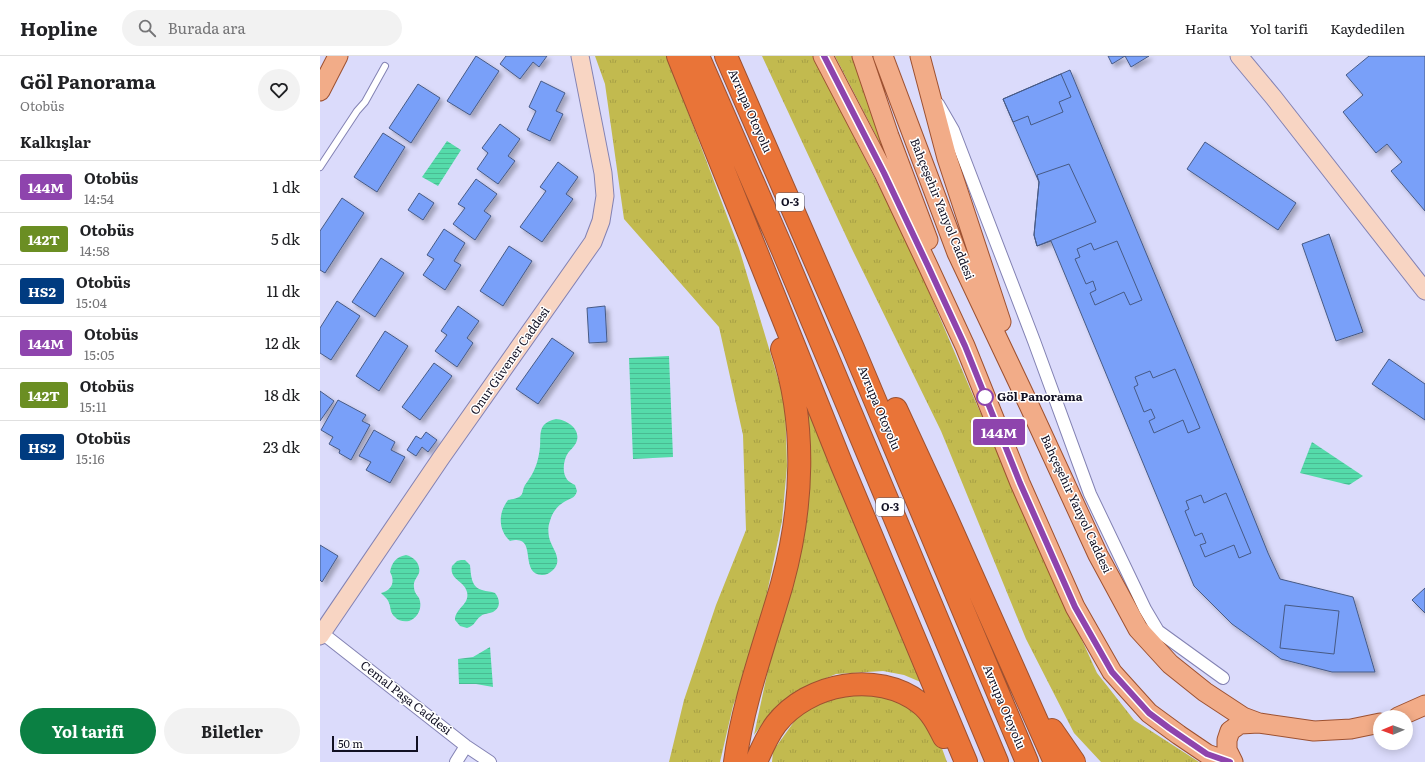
<!DOCTYPE html>
<html lang="tr">
<meta charset="utf-8">
<style>
body{margin:0;font-family:Literata,serif;background:#f2f2f2;color:#202124;height:100vh;display:flex;flex-direction:column;font-size:15px;white-space:nowrap}
*{box-sizing:border-box;margin:0}
p{font-size:13px;color:#757577}
.icon{flex:none;width:22px;height:22px;fill:none;stroke:currentColor;stroke-width:2;stroke-linecap:round;stroke-linejoin:round}
.map{position:relative;flex:1;overflow:hidden}
.side{display:flex;flex-direction:column;background:#fff;width:320px}
.side>*{flex:none}
.badge{padding:0 8px;border-radius:3px;font-size:14px;line-height:26px}
.needle{width:26px;rotate:269deg}
.fabs{position:absolute;left:1053px;top:654px;display:grid;gap:8px}
.fabs a{display:grid;place-items:center;width:40px;height:40px;border-radius:50%;background:#fff;box-shadow:0 2px 10px #0003;font-size:20px}
.scale{position:absolute;left:12px;bottom:10px;width:86px;box-sizing:border-box;padding-left:4px;border:2px solid #111023;border-top:0;font-size:11px;line-height:14px;white-space:nowrap;color:#111023;-webkit-text-stroke:3px #fff;paint-order:stroke}
.map>.badge{position:absolute;translate:-50% -50%;box-shadow:0 0 0 2px #fff}
h2{padding:0 20px;font-size:15px;line-height:36px}
.round{display:grid;place-items:center;flex:none;width:42px;height:42px;border-radius:21px;background:#f2f2f2}
.overview{display:flex;align-items:center;justify-content:space-between;height:68px;padding:0 20px}
h1{font-size:19px;font-weight:700;line-height:30px}
.action{display:flex;gap:8px;margin-top:auto;padding:8px 20px}
.action a{flex:1;height:46px;border-radius:24px;background:#0b8043;color:#fff;font-size:16px;font-weight:700;line-height:46px;text-align:center}
.action a+a{background:#f2f2f2;color:#202124}
ul{padding:0;list-style:none}
li{display:flex;align-items:center;gap:12px;height:52px;padding:0 20px;border-top:1px solid #e0e0e0}
li div{flex:1}
li b{display:block;font-size:15px}
li em{font-style:normal}
li .badge{min-width:44px;font-weight:700;text-align:center}
header{display:flex;align-items:center;gap:24px;box-sizing:border-box;height:56px;padding:0 20px;background:#fff;border-bottom:1px solid #e0e0e0}
header strong{font-size:19px}
nav{display:flex;gap:22px;margin-inline-start:auto;font-size:14px}
.search{width:280px;height:36px;background:#f2f2f2;display:flex;align-items:center;gap:10px;box-sizing:border-box;padding:0 14px;border-radius:22px;color:#757577;font-size:15px}
main{display:flex;flex:1;min-height:0}
.map>svg:first-child{display:block}
.grass{fill:url(#grass-tufts)}
.water{fill:url(#water-rules)}
.building{fill:#79a0f9;stroke:#475a85;filter:url(#shadow)}
.lines{fill:none;stroke-linecap:round;stroke-linejoin:round}
.lane-casing{stroke:#8382b3;stroke-width:8}
.street-casing{stroke:#8382b3;stroke-width:14}
.secondary-casing{stroke:#8382b3;stroke-width:19}
.primary-casing{stroke:#9d5131;stroke-width:21}
.highway-casing{stroke:#9d5131;stroke-width:24}
.lane{stroke:#fff;stroke-width:6}
.street{stroke:#fff;stroke-width:12}
.secondary{stroke:#f8d5c3;stroke-width:17}
.primary{stroke:#f2ac88;stroke-width:19}
.highway{stroke:#e97438;stroke-width:22}
.line-casing{stroke:#fff;stroke-width:9}
.line{stroke:#8e44ad;stroke-width:6}
.stop-dot{fill:#fff;stroke:#8e44ad;stroke-width:2}
.labels{text-anchor:middle;stroke-width:3;stroke-linejoin:round;paint-order:stroke}
.shield{fill:#fff;stroke:#585865;stroke-width:1}
.shield-label{font-size:11px;font-weight:bold;fill:#111023}
.street-label{font-size:12px;fill:#111023;stroke:#fff}
.stop-label{font-size:12px;font-weight:bold;fill:#111023;stroke:#fff;text-anchor:start}
</style>
<header>
<strong>Hopline</strong>
<div class="search"><svg class="icon" aria-label="search" viewBox="0 0 24 24"><circle cx="10" cy="10" r="6"/><path d="M15 15l6 6"/></svg>Burada ara</div>
<nav><a>Harita</a><a>Yol tarifi</a><a>Kaydedilen</a></nav>
</header>
<main>
<section class="side">
<div class="overview"><div><h1>Göl Panorama</h1><p>Otobüs</p></div><a class="round"><svg class="icon" aria-label="heart" viewBox="0 0 24 24"><path d="M12 20l-8-8c-3-5 5-10 8-4 3-6 11-1 8 4z"/></svg></a></div>
<h2>Kalkışlar</h2>
<ul>
<li><span class="badge" style="background:#8e44ad;color:#fff">144M</span><div><b>Otobüs</b><p>14:54</p></div><em>1 dk</em></li>
<li><span class="badge" style="background:#6b8e23;color:#fff">142T</span><div><b>Otobüs</b><p>14:58</p></div><em>5 dk</em></li>
<li><span class="badge" style="background:#003b80;color:#fff">HS2</span><div><b>Otobüs</b><p>15:04</p></div><em>11 dk</em></li>
<li><span class="badge" style="background:#8e44ad;color:#fff">144M</span><div><b>Otobüs</b><p>15:05</p></div><em>12 dk</em></li>
<li><span class="badge" style="background:#6b8e23;color:#fff">142T</span><div><b>Otobüs</b><p>15:11</p></div><em>18 dk</em></li>
<li><span class="badge" style="background:#003b80;color:#fff">HS2</span><div><b>Otobüs</b><p>15:16</p></div><em>23 dk</em></li>
</ul>
<div class="action"><a>Yol tarifi</a><a>Biletler</a></div>
</section>
<div class="map">
<svg width="1105" height="706" viewBox="0 0 1105 706">
<defs>
<pattern id="grass-tufts" width="24" height="20" patternUnits="userSpaceOnUse"><rect width="24" height="20" fill="#c2ba4f"/><path d="M3 7l-1-3M5 7V3M7 7l1-3M15 17l-1-3M17 17v-4M19 17l1-3" fill="none" stroke="#a69f45"/></pattern>
<pattern id="water-rules" width="6" height="5" patternUnits="userSpaceOnUse"><rect width="6" height="5" fill="#55dbaa"/><path d="M0 2.5h6" fill="none" stroke="#49bb92"/></pattern>
<filter id="shadow"><feDropShadow dx="3.5" dy="3.5" stdDeviation="2" flood-color="#0004"/></filter>
</defs>
<rect width="100%" height="100%" fill="#dbdbfb"/>
<path class="grass" d="M275 0H347L419 192 465 346 467 410 462 465 436 590 413 650 400 706H349L364 644 396 549 426 474 423 379 399 271 304 163 285 28Z
M442 0H493L570 152 603 222 657 349 707 457 755 569 777 617 814 664 879 706H781L754 677 706 583 621 375 532 193Z
M515 0H532L576 118Z
M486 349 603 627 584 619 563 615 516 618 478 634 453 654 434 679 454 586Z
M542 637 563 638 586 648 606 664 620 687 627 706H452L453 695 481 656 513 643Z"/>
<path class="water" d="M127 85 141 94 118 130 102 121Z
M349 300 353 401 313 403 309 302Z
M236 363C248 364 262 374 256 387 254 391 250 394 248 397 243 404 241 420 250 426 251 427 253 428 255 429L257 435C255 443 250 442 244 446 237 450 232 457 230 465 228 470 228 475 229 481 231 492 244 503 233 514 230 517 226 519 222 519 198 518 219 477 190 485 178 474 178 457 188 444 192 443 199 443 202 438 203 436 203 432 205 429 212 420 217 410 219 398 223 382 214 368 236 363Z
M992 386 1043 420 1029 429 980 417Z
M86 499C94 501 101 508 99 517 97 522 93 525 94 531 94 536 97 539 99 542 103 551 98 562 89 565 84 566 78 565 75 561 70 557 71 552 69 547 68 543 64 540 61 537 71 535 76 526 70 516 72 507 75 501 86 499Z
M141 504H145L150 509C151 519 151 531 162 534 167 536 171 535 175 537 180 543 181 552 173 556 169 558 164 557 161 560 155 564 155 570 147 572L140 570 135 564C135 552 150 549 147 536 144 524 129 524 132 510L137 505Z
M170 591 173 631 156 628H139L138 603 153 601Z"/>
<path class="building" d="M156 0 179 15 150 59 127 45Z
M186 0H227L219 11 213 6 200 23 180 8Z
M788 0H829L811 11 805 0 792 8Z
M1049 0H1105V155L1071 115 1082 106 1067 88 1056 97 1023 56 1043 39 1026 19Z
M750 14 873 310 948 497 960 523 1033 541 1055 616H1012L961 603 912 568 874 530 731 185 717 190 714 179 719 126 683 43Z
M741 18 751 41 739 46 743 56 711 69 708 60 693 66 683 43Z
M221 25 245 37 236 55 243 58 230 85 207 74 216 55 209 51Z
M98 28 120 42 91 87 69 72Z
M180 68 200 83 188 100 195 105 178 128 157 113 168 97 162 92Z
M63 77 85 91 57 136 34 121Z
M885 86 976 147 958 174 867 113Z
M238 106 258 121 246 138 253 143 222 186 200 171 226 135 220 131Z
M749 108 776 166 717 190 714 179 719 126 717 119Z
M156 123 177 138 164 155 171 160 155 184 133 168 145 152 138 148Z
M99 137 114 147 103 164 88 154Z
M22 142 44 157 5 217 0 214V175Z
M124 173 145 187 134 205 141 209 125 234 103 219 114 203 107 199Z
M1009 178 1043 276 1016 285 982 188Z
M797 185 822 244 810 249 804 236 775 249 770 237 776 234 773 225 766 228 755 203 760 201 757 193 771 187 774 194Z
M189 190 212 205 183 250 160 235Z
M61 202 84 217 55 261 32 246Z
M17 245 40 260 11 304 0 297V272Z
M138 250 159 265 147 282 153 287 137 311 115 295 127 279 121 275Z
M285 250 287 286 269 287 267 252Z
M65 275 88 290 59 335 36 320Z
M232 282 254 297 218 348 196 333Z
M1069 303 1105 328V364L1052 328Z
M114 307 132 320 100 364 82 351Z
M855 313 880 372 868 377 863 364 834 377 829 365 835 362 831 353 824 356 814 331 818 329 815 321 830 315 833 322Z
M0 335 14 345 0 365Z
M18 344 46 359 42 365 50 369 31 404 19 397 20 394 9 388 13 381 1 374Z
M54 374 75 386 71 394 85 401 70 427 46 414 51 406 39 400Z
M106 376 117 384 108 396 102 391 96 400 87 394 96 380 101 383Z
M906 437 931 497 919 502 914 489 885 501 880 489 886 487 882 477 875 480 865 455 869 453 866 445 881 439 884 447Z
M0 489 18 500 2 526 0 524Z
M1105 532V557L1092 544Z
M965 549 1019 555 1014 598 960 592Z"/>
<g class="lines">
<defs>
<path id="lane" d="M0 111 37 55 45 46 65 10"/>
<path id="street" d="M618 48 633 74 714 285 770 438 825 553 838 575 903 622
M2 577 146 690 170 706
M136 706 146 690"/>
<path id="secondary" d="M919 0 954 42 1105 235
M0 580 121 402 273 186 281 165 285 140 283 117 260 0"/>
<path id="primary" d="M503 0 564 117 608 210 645 290 700 427 755 551 792 616 829 657 859 679 887 698 909 706
M542 0 569 80 608 184
M563 0 637 197 708 347 778 499 818 573 850 608 885 636 923 661 939 667 994 675 1031 673 1060 667
M600 0 627 102 681 266
M0 35 18 0
M1078 661 1105 649
M913 706 907 694V684L910 675 920 668 939 667"/>
<path id="highway" d="M358 0 521 407 646 706
M378 0 463 195 677 706
M406 0 533 292 707 706
M576 353 626 461 735 706
M732 674 754 706
M415 706C423 646 445 587 462 528 483 452 487 368 462 293
M436 706C442 692 447 680 456 668 488 627 557 614 600 647 611 655 618 669 624 681"/>
</defs>
<use href="#lane" class="lane-casing"/>
<use href="#street" class="street-casing"/>
<use href="#secondary" class="secondary-casing"/>
<use href="#primary" class="primary-casing"/>
<use href="#highway" class="highway-casing"/>
<use href="#lane" class="lane"/>
<use href="#street" class="street"/>
<use href="#secondary" class="secondary"/>
<use href="#primary" class="primary"/>
<use href="#highway" class="highway"/>
</g>
<g class="lines">
<defs>
<path id="line" d="M504 0 564 117 608 210 645 290 700 427 755 551 792 616 829 657 849 672 887 698 910 706"/>
</defs>
<use href="#line" class="line-casing"/>
<use href="#line" class="line"/>
</g>
<circle class="stop-dot" cx="665" cy="341" r="8"/>
<g class="labels">
<g class="shield">
<rect x="456" y="137" width="28" height="18" rx="3"/>
<rect x="556" y="442" width="28" height="18" rx="3"/>
</g>
<g class="shield-label">
<text x="470" y="150">O-3</text>
<text x="570" y="455">O-3</text>
</g>
<g class="street-label">
<text transform="translate(430 55) rotate(66)" y="4">Avrupa Otoyolu</text>
<text transform="translate(622 153) rotate(68)" y="4">Bahçeşehir Yanyol Caddesi</text>
<text transform="translate(190 305) rotate(-55)" y="4">Onur Güvener Caddesi</text>
<text transform="translate(559 352) rotate(67)" y="4">Avrupa Otoyolu</text>
<text transform="translate(756 448) rotate(65)" y="4">Bahçeşehir Yanyol Caddesi</text>
<text transform="translate(86 642) rotate(38)" y="4">Cemal Paşa Caddesi</text>
<text transform="translate(684 651) rotate(67)" y="4">Avrupa Otoyolu</text>
</g>
<g class="stop-label">
<text x="677" y="345">Göl Panorama</text>
</g>
</g>
</svg>
<div class="fabs">
<a><svg class="needle" viewBox="-14 -14 28 28"><path d="M0-13l5 13h-10z" fill="#e53935"/><path d="M0 13l5-13h-10z" fill="#757577"/></svg></a>
</div>
<div class="scale">50 m</div>
<b class="badge" style="left:679px;top:376px;background:#8e44ad;color:#fff">144M</b>
</div>
</main>
